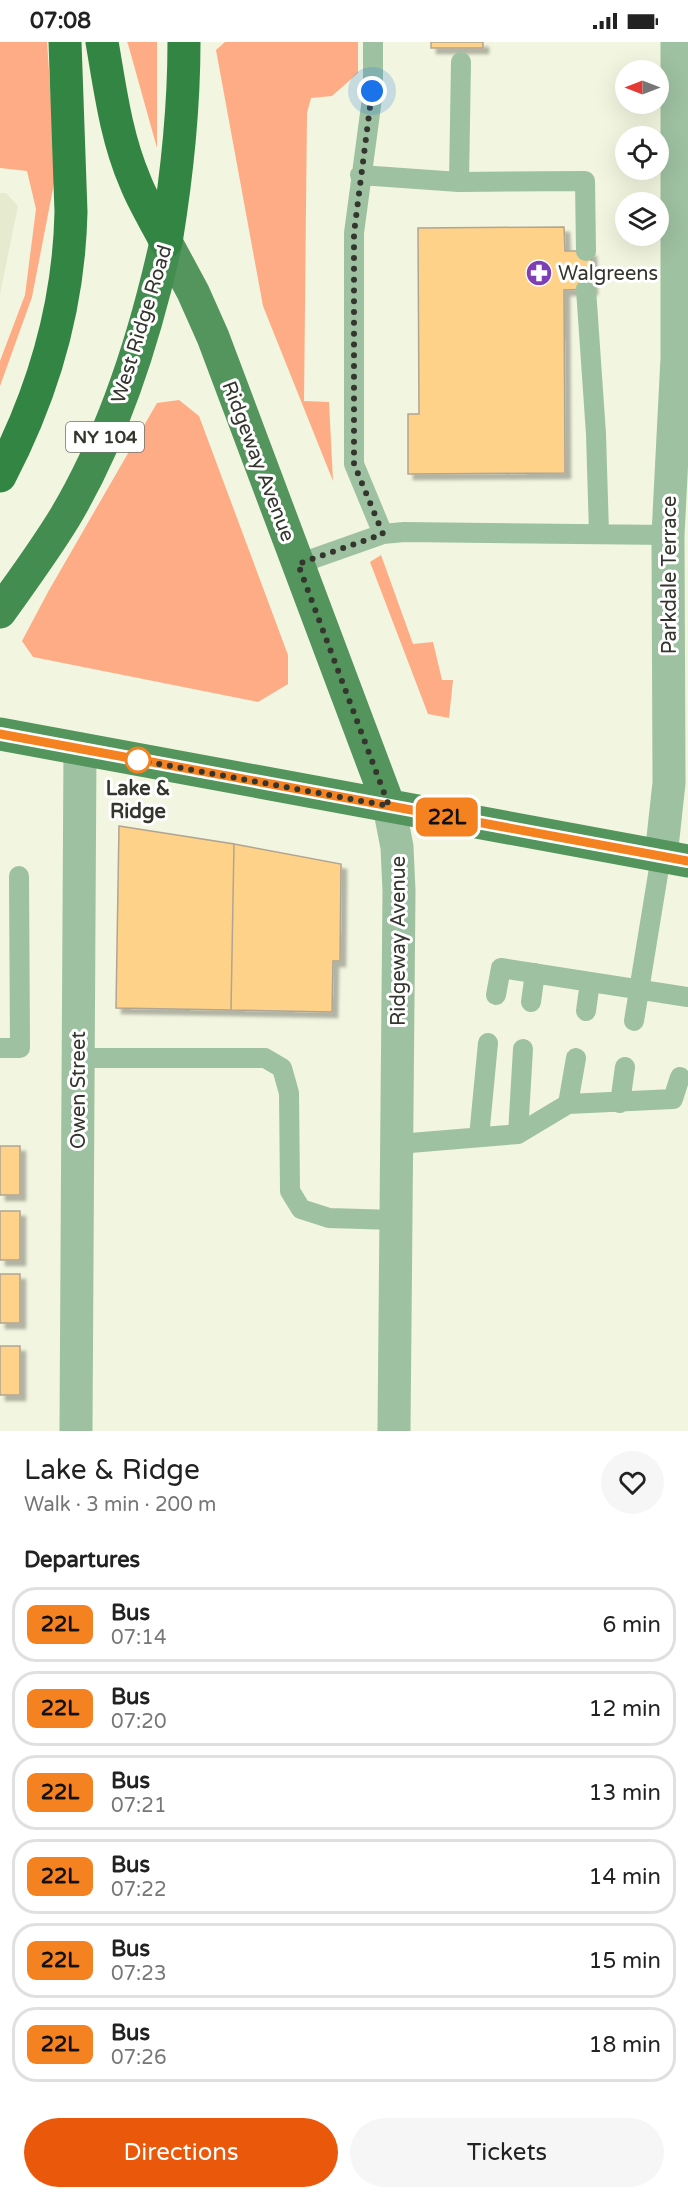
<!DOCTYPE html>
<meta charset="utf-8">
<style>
body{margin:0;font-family:"Varela Round",sans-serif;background:#f6f6f6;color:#222;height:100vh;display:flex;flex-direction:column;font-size:22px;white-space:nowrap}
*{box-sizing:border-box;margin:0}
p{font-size:20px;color:#767676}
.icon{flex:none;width:33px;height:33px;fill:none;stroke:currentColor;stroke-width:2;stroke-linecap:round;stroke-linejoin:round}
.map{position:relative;height:1389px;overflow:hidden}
.panel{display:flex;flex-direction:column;background:#fff;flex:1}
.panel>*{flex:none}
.badge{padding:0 12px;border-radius:9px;font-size:21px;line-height:39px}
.needle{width:39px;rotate:270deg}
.fabs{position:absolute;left:615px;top:18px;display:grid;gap:12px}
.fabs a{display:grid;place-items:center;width:54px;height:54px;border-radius:50%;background:#fff;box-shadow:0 6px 24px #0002;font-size:30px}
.you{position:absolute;width:30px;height:30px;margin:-15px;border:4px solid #fff;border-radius:50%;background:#1a73e8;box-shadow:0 0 0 9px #1a73e833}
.map>.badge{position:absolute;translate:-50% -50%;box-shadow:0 0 0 3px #fff}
h2{padding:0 24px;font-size:22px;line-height:54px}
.round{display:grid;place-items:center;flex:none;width:63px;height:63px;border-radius:32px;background:#f6f6f6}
.head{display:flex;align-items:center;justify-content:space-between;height:102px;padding:0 24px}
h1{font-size:28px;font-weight:600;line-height:45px}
.cta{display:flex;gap:12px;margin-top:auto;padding:12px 24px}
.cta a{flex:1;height:69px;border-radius:36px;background:#ea580c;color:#fff;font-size:24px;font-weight:600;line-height:69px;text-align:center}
.cta a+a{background:#f6f6f6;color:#222}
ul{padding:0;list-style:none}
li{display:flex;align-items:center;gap:18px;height:75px;margin:0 12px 9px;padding:0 12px;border:3px solid #e0e0e0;border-radius:24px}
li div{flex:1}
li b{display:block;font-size:22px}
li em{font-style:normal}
li .badge{min-width:66px;font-weight:700;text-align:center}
.status{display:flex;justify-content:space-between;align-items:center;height:42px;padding:0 30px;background:#fff;direction:ltr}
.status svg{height:16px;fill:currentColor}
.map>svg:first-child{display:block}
.built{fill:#e6eace}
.green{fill:#fdac85}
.building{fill:#fed389;stroke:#b0a593;stroke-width:1.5;filter:url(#shadow)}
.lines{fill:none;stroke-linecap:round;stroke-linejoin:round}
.service{stroke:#9ec1a1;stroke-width:20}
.minor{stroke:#9ec1a1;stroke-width:33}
.tertiary{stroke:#9ec1a1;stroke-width:33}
.primary{stroke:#53955c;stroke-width:33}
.trunk{stroke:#428d4f;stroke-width:33}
.motorway{stroke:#328542;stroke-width:33}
.line-casing{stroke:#fff;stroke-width:14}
.line{stroke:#f58220;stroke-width:9}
.walk{stroke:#34352d;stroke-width:6;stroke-dasharray:0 10.8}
.stop-dot{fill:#fff;stroke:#f58220;stroke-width:3}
.labels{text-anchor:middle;stroke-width:6;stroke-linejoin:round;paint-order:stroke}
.shield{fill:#fff;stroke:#71726c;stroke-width:1.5}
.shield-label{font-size:18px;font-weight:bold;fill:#34352d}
.poi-label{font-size:20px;fill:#34352d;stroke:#fff;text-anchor:start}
.street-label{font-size:20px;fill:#34352d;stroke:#fff}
.stop-label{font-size:20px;font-weight:bold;fill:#34352d;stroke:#fff}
</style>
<div class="status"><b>07:08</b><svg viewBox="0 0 49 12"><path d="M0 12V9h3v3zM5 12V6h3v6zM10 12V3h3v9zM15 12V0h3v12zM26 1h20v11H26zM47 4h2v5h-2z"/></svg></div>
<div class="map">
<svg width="688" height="1389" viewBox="0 0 688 1389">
<defs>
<filter id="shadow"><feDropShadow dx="5.5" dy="5.5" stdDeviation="1.5" flood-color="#0004"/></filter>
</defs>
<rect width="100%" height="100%" fill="#f2f5df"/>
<path class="built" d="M0 151H6L18 164 0 252Z"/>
<path class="green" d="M0 0H47L56 131 32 255 0 344V319L25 253 36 167 27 129 0 126Z
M127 0H157V106L128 2Z
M225 0H358V31L332 54 311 56 307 71 304 359 329 360 333 439 263 264 216 8Z
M179 358 199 374 288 613V642L258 660 33 615 22 599 48 550 157 361Z
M381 513 413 602 433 600 442 638H453L449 676 428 672 370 520Z"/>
<path class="building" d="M431 0H483V6H431Z
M564 185 565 209H591L592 247 564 248 565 431 408 432V372H419L418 186Z
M119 784 234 802 231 968 116 966Z
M234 802 341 822 340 919H333L332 970 231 968Z
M0 1104H20V1153H0Z
M0 1169H20V1218H0Z
M0 1232H20V1281H0Z
M0 1304H20V1353H0Z"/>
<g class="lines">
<path class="service" d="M373 0V49L354 191V422L383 492
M360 133 459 140 585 139 586 209
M459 140 461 20
M586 247 596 392 599 491
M298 522 383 492 404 490 668 493
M496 953 501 926 688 955
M531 960 535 931
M586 969 590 940
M634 979 661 814
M0 1006H20L19 834
M78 1016H265L282 1026 289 1051 290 1149 301 1167 329 1176 395 1178
M620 1061 625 1025
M568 1062 576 1016
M518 1092 523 1007
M479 1095 488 1001
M398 1102 518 1092 568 1062 673 1057 680 1035"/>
<path class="minor" d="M661 814 669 741 668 493 677 316V0
M76 1389 80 707"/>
<path class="tertiary" d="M389 764 397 805 399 849 394 1389"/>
<path class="primary" d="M166 200 193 250 213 295 389 764
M0 692 688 819"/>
<path class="trunk" d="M0 570C22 539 45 508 65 475 115 391 145 295 166 200"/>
<path class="motorway" d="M102 0C110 46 116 95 135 139 143 160 156 180 166 200
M166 200C177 133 184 68 184 0
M0 434C43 352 69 263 71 170L65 0"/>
</g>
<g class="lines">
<defs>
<path id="line" d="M0 692 688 819"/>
</defs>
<use href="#line" class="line-casing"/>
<use href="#line" class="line"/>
<path class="walk" d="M138 718 389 764 298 522 383 492 354 422V191L372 49"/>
</g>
<defs>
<symbol id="pharmacy-disc" viewBox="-11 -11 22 22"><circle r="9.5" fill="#7e3fb4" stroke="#fff"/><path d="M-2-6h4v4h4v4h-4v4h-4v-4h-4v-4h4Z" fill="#fff"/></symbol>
</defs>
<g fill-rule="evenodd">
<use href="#pharmacy-disc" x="524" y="216" width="30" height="30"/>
</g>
<circle class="stop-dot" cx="138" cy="718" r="12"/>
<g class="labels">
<rect class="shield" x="66" y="380" width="78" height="30" rx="4.5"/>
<g class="shield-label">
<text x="105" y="401">NY 104</text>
</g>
<g class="poi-label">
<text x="558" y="238">Walgreens</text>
</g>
<g class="street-label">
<text transform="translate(141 282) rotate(-73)" y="7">West Ridge Road</text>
<text transform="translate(259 419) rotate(69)" y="7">Ridgeway Avenue</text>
<text transform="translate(669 533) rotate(-90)" y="7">Parkdale Terrace</text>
<text transform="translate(398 899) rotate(-90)" y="7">Ridgeway Avenue</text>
<text transform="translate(78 1048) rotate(-90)" y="7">Owen Street</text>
</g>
<g class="stop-label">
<text x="138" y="753">Lake &amp;<tspan x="138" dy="23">Ridge</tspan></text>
</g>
</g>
</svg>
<div class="fabs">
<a><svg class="needle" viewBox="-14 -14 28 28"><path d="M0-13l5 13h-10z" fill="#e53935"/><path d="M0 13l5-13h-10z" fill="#767676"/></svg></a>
<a><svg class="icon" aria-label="locate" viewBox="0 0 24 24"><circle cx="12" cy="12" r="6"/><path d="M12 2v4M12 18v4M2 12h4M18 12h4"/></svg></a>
<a><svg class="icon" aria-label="layers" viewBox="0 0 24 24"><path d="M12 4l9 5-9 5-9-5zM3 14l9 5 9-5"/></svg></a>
</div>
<div class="you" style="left:372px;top:49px"></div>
<b class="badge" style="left:447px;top:775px;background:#f58220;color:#111">22L</b>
</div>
<section class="panel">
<div class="head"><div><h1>Lake &amp; Ridge</h1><p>Walk · 3 min · 200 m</p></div><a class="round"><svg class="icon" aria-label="heart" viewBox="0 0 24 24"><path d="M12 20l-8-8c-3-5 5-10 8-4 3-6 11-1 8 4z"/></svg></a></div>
<h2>Departures</h2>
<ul>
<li><span class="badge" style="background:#f58220;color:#111">22L</span><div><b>Bus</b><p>07:14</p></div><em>6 min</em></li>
<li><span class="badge" style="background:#f58220;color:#111">22L</span><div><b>Bus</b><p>07:20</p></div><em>12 min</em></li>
<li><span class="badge" style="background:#f58220;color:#111">22L</span><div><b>Bus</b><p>07:21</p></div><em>13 min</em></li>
<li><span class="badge" style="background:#f58220;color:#111">22L</span><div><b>Bus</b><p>07:22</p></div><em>14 min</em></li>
<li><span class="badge" style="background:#f58220;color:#111">22L</span><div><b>Bus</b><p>07:23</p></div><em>15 min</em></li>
<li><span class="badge" style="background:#f58220;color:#111">22L</span><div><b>Bus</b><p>07:26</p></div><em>18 min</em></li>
</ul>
<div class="cta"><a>Directions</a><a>Tickets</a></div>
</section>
